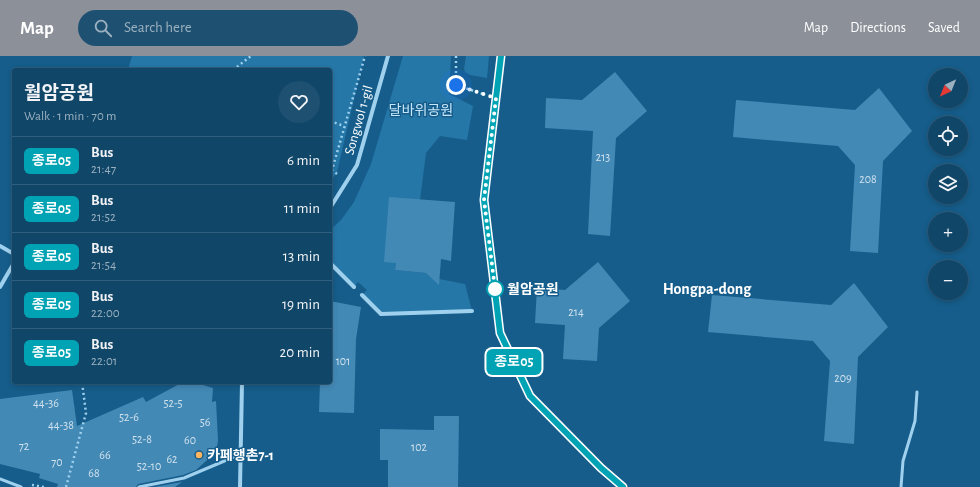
<!DOCTYPE html>
<meta charset="utf-8">
<style>
body{margin:0;font-family:"Alegreya Sans","Noto Sans KR",sans-serif;background:#1e5071;color:#f1f3f6;height:100vh;display:flex;flex-direction:column;font-size:15px;white-space:nowrap}
*{box-sizing:border-box;margin:0}
p{font-size:13px;color:#9cb1c0}
.icon{flex:none;width:22px;height:22px;fill:none;stroke:currentColor;stroke-width:2;stroke-linecap:round;stroke-linejoin:round}
.map{position:relative;flex:1;overflow:hidden}
.panel{position:absolute;left:12px;top:12px;width:320px;height:316px;display:flex;flex-direction:column;background:#104668;border-radius:4px;box-shadow:0 2px 6px #0003,0 0 0 1px #305e7c}
.panel>*{flex:none}
.badge{padding:0 8px;border-radius:6px;font-size:14px;line-height:26px}
.needle{width:26px;rotate:223deg}
.buttons{position:absolute;left:928px;top:12px;display:grid;gap:8px}
.buttons a{display:grid;place-items:center;width:40px;height:40px;border-radius:50%;background:#104668;box-shadow:0 2px 6px #0003,0 0 0 1px #305e7c;font-size:20px}
.you{position:absolute;width:20px;height:20px;margin:-10px;border:3px solid #fff;border-radius:50%;background:#1a73e8;box-shadow:0 0 0 6px #1a73e833}
.map>.badge{position:absolute;translate:-50% -50%;box-shadow:0 0 0 2px #fff}
.round{display:grid;place-items:center;flex:none;width:42px;height:42px;border-radius:21px;background:#1e5071}
.summary{display:flex;align-items:center;justify-content:space-between;height:68px;padding:0 12px}
h1{font-size:19px;font-weight:700;line-height:30px}
ul{padding:0;list-style:none}
li{display:flex;align-items:center;gap:12px;height:48px;padding:0 12px;border-top:1px solid #305e7c}
li div{flex:1}
li b{display:block;font-size:15px}
li em{font-style:normal}
li .badge{min-width:44px;font-weight:700;text-align:center}
header{display:flex;align-items:center;gap:24px;box-sizing:border-box;height:56px;padding:0 20px;background:#8c9099;color:#fff}
header strong{font-size:19px}
nav{display:flex;gap:22px;margin-inline-start:auto;font-size:14px}
.search{width:280px;height:36px;background:#1e5071;display:flex;align-items:center;gap:10px;box-sizing:border-box;padding:0 14px;border-radius:22px;color:#9cb1c0;font-size:15px}
.map>svg:first-child{display:block}
.green{fill:#2577a8}
.building{fill:#4389b6}
.lines{fill:none;stroke-linecap:round;stroke-linejoin:round}
.path{stroke:#9fd1ef;stroke-width:2.5;stroke-dasharray:2 3;stroke-linecap:butt}
.lane{stroke:#9fd1ef;stroke-width:3}
.street{stroke:#9fd1ef;stroke-width:4}
.line-casing{stroke:#fff;stroke-width:9}
.line{stroke:#00a3b4;stroke-width:6}
.walk{stroke:#fff;stroke-width:4;stroke-dasharray:0 7.2}
.stop-dot{fill:#fff;stroke:#00a3b4;stroke-width:2}
.poi-dot{fill:#ffb55d;stroke:#165d8b;stroke-width:1.5}
.labels{text-anchor:middle;stroke-width:3;stroke-linejoin:round;paint-order:stroke}
.number-label{font-size:12px;fill:#d0e2ed}
.park-label{font-size:14px;fill:#c5e7fb;stroke:#165d8b}
.street-label{font-size:14px;fill:#fff;stroke:#165d8b}
.stop-label{font-size:14px;font-weight:bold;fill:#fff;stroke:#165d8b;text-anchor:start}
.poi-label{font-size:14px;font-weight:bold;fill:#fff;stroke:#165d8b;text-anchor:start}
.quarter-label{font-size:16px;font-weight:bold;fill:#fff;stroke:#165d8b}
</style>
<header>
<strong>Map</strong>
<div class="search"><svg class="icon" aria-label="search" viewBox="0 0 24 24"><circle cx="10" cy="10" r="6"/><path d="M15 15l6 6"/></svg>Search here</div>
<nav><a>Map</a><a>Directions</a><a>Saved</a></nav>
</header>
<div class="map">
<svg width="980" height="431" viewBox="0 0 980 431">
<rect width="100%" height="100%" fill="#165d8b"/>
<path class="green" d="M132 0H364L337 116 330 126V14H128Z
M403 0H451L449 38 473 50 467 84 440 80 426 97 420 144 396 207 395 214 426 217 439 223 465 228 472 255 381 258 362 239 367 234 358 226 354 231 330 207V174L341 164 354 146 371 108Z
M466 0H489L487 22 470 19 465 16 464 13Z"/>
<path class="building" d="M615 16 647 55 616 82 610 180 588 178 593 75 545 72 546 42 582 44Z
M879 32 912 75 883 105 878 197 850 195 855 109 838 90 733 81 736 44 855 54Z
M389 141 455 146 451 205 441 203 439 229 426 217 395 214 396 207 384 206Z
M598 206 630 245 599 272 597 305 563 303 565 269 535 267 537 232 565 234Z
M854 227 888 271 858 301 854 388 824 385 830 305 813 285 708 276 712 239 831 249Z
M330 245 361 251 356 283 354 357 319 356 320 326H330Z
M183 326H193L213 332 212 346 216 345 218 385 216 396 196 414 183 419 138 428 136 431H57L58 428 39 422 40 418 0 408V343L72 334 77 370 143 341 146 346Z
M434 360H459L458 431H388V404H380V373L434 374Z
M182 426 175 431H154Z"/>
<g class="lines">
<path class="path" d="M456 0V29L483 38
M233 14 251 0
M330 65 344 70
M337 118 332 114 365 0
M32 429 44 431
M66 431 86 357 82 326"/>
<path class="lane" d="M0 423 21 431
M139 431 184 422 241 398
M901 431 903 405 915 365 917 336"/>
<path class="street" d="M501 0 483 144 500 277 530 340 601 412 623 431
M330 152 357 109 388 0
M0 190 14 198
M330 207 354 231
M0 231 14 207
M362 239 381 258 472 255
M240 431 242 326"/>
</g>
<g class="lines">
<defs>
<path id="line" d="M501 0 484 144 500 277 530 340 601 412 623 431"/>
</defs>
<use href="#line" class="line-casing"/>
<use href="#line" class="line"/>
<path class="walk" d="M456 29 496 42 484 144 495 233"/>
</g>
<circle class="stop-dot" cx="495" cy="233" r="8"/>
<circle class="poi-dot" cx="199" cy="399" r="4"/>
<g class="labels">
<g class="number-label">
<text x="603" y="105">213</text>
<text x="868" y="127">208</text>
<text x="576" y="260">214</text>
<text x="343" y="309">101</text>
<text x="843" y="326">209</text>
<text x="46" y="351">44-36</text>
<text x="173" y="351">52-5</text>
<text x="129" y="365">52-6</text>
<text x="205" y="370">56</text>
<text x="61" y="373">44-38</text>
<text x="142" y="387">52-8</text>
<text x="190" y="388">60</text>
<text x="24" y="394">72</text>
<text x="419" y="395">102</text>
<text x="105" y="403">66</text>
<text x="172" y="407">62</text>
<text x="57" y="410">70</text>
<text x="149" y="414">52-10</text>
<text x="94" y="421">68</text>
</g>
<g class="park-label">
<text x="421" y="59">달바위공원</text>
</g>
<g class="street-label">
<text transform="translate(358 64) rotate(-74)" y="5">Songwol 1-gil</text>
</g>
<g class="stop-label">
<text x="507" y="238">월암공원</text>
</g>
<g class="poi-label">
<text x="207" y="404">카페행촌7-1</text>
</g>
<g class="quarter-label">
<text x="707" y="238">Hongpa-dong</text>
</g>
</g>
</svg>
<div class="buttons">
<a><svg class="needle" viewBox="-14 -14 28 28"><path d="M0-13l5 13h-10z" fill="#e53935"/><path d="M0 13l5-13h-10z" fill="#9cb1c0"/></svg></a>
<a><svg class="icon" aria-label="locate" viewBox="0 0 24 24"><circle cx="12" cy="12" r="6"/><path d="M12 2v4M12 18v4M2 12h4M18 12h4"/></svg></a>
<a><svg class="icon" aria-label="layers" viewBox="0 0 24 24"><path d="M12 4l9 5-9 5-9-5zM3 14l9 5 9-5"/></svg></a>
<a>+</a>
<a>−</a>
</div>
<div class="you" style="left:456px;top:29px"></div>
<b class="badge" style="left:514px;top:306px;background:#00a3b4;color:#fff">종로05</b>
<section class="panel">
<div class="summary"><div><h1>월암공원</h1><p>Walk · 1 min · 70 m</p></div><a class="round"><svg class="icon" aria-label="heart" viewBox="0 0 24 24"><path d="M12 20l-8-8c-3-5 5-10 8-4 3-6 11-1 8 4z"/></svg></a></div>
<ul>
<li><span class="badge" style="background:#00a3b4;color:#fff">종로05</span><div><b>Bus</b><p>21:47</p></div><em>6 min</em></li>
<li><span class="badge" style="background:#00a3b4;color:#fff">종로05</span><div><b>Bus</b><p>21:52</p></div><em>11 min</em></li>
<li><span class="badge" style="background:#00a3b4;color:#fff">종로05</span><div><b>Bus</b><p>21:54</p></div><em>13 min</em></li>
<li><span class="badge" style="background:#00a3b4;color:#fff">종로05</span><div><b>Bus</b><p>22:00</p></div><em>19 min</em></li>
<li><span class="badge" style="background:#00a3b4;color:#fff">종로05</span><div><b>Bus</b><p>22:01</p></div><em>20 min</em></li>
</ul>
</section>
</div>
